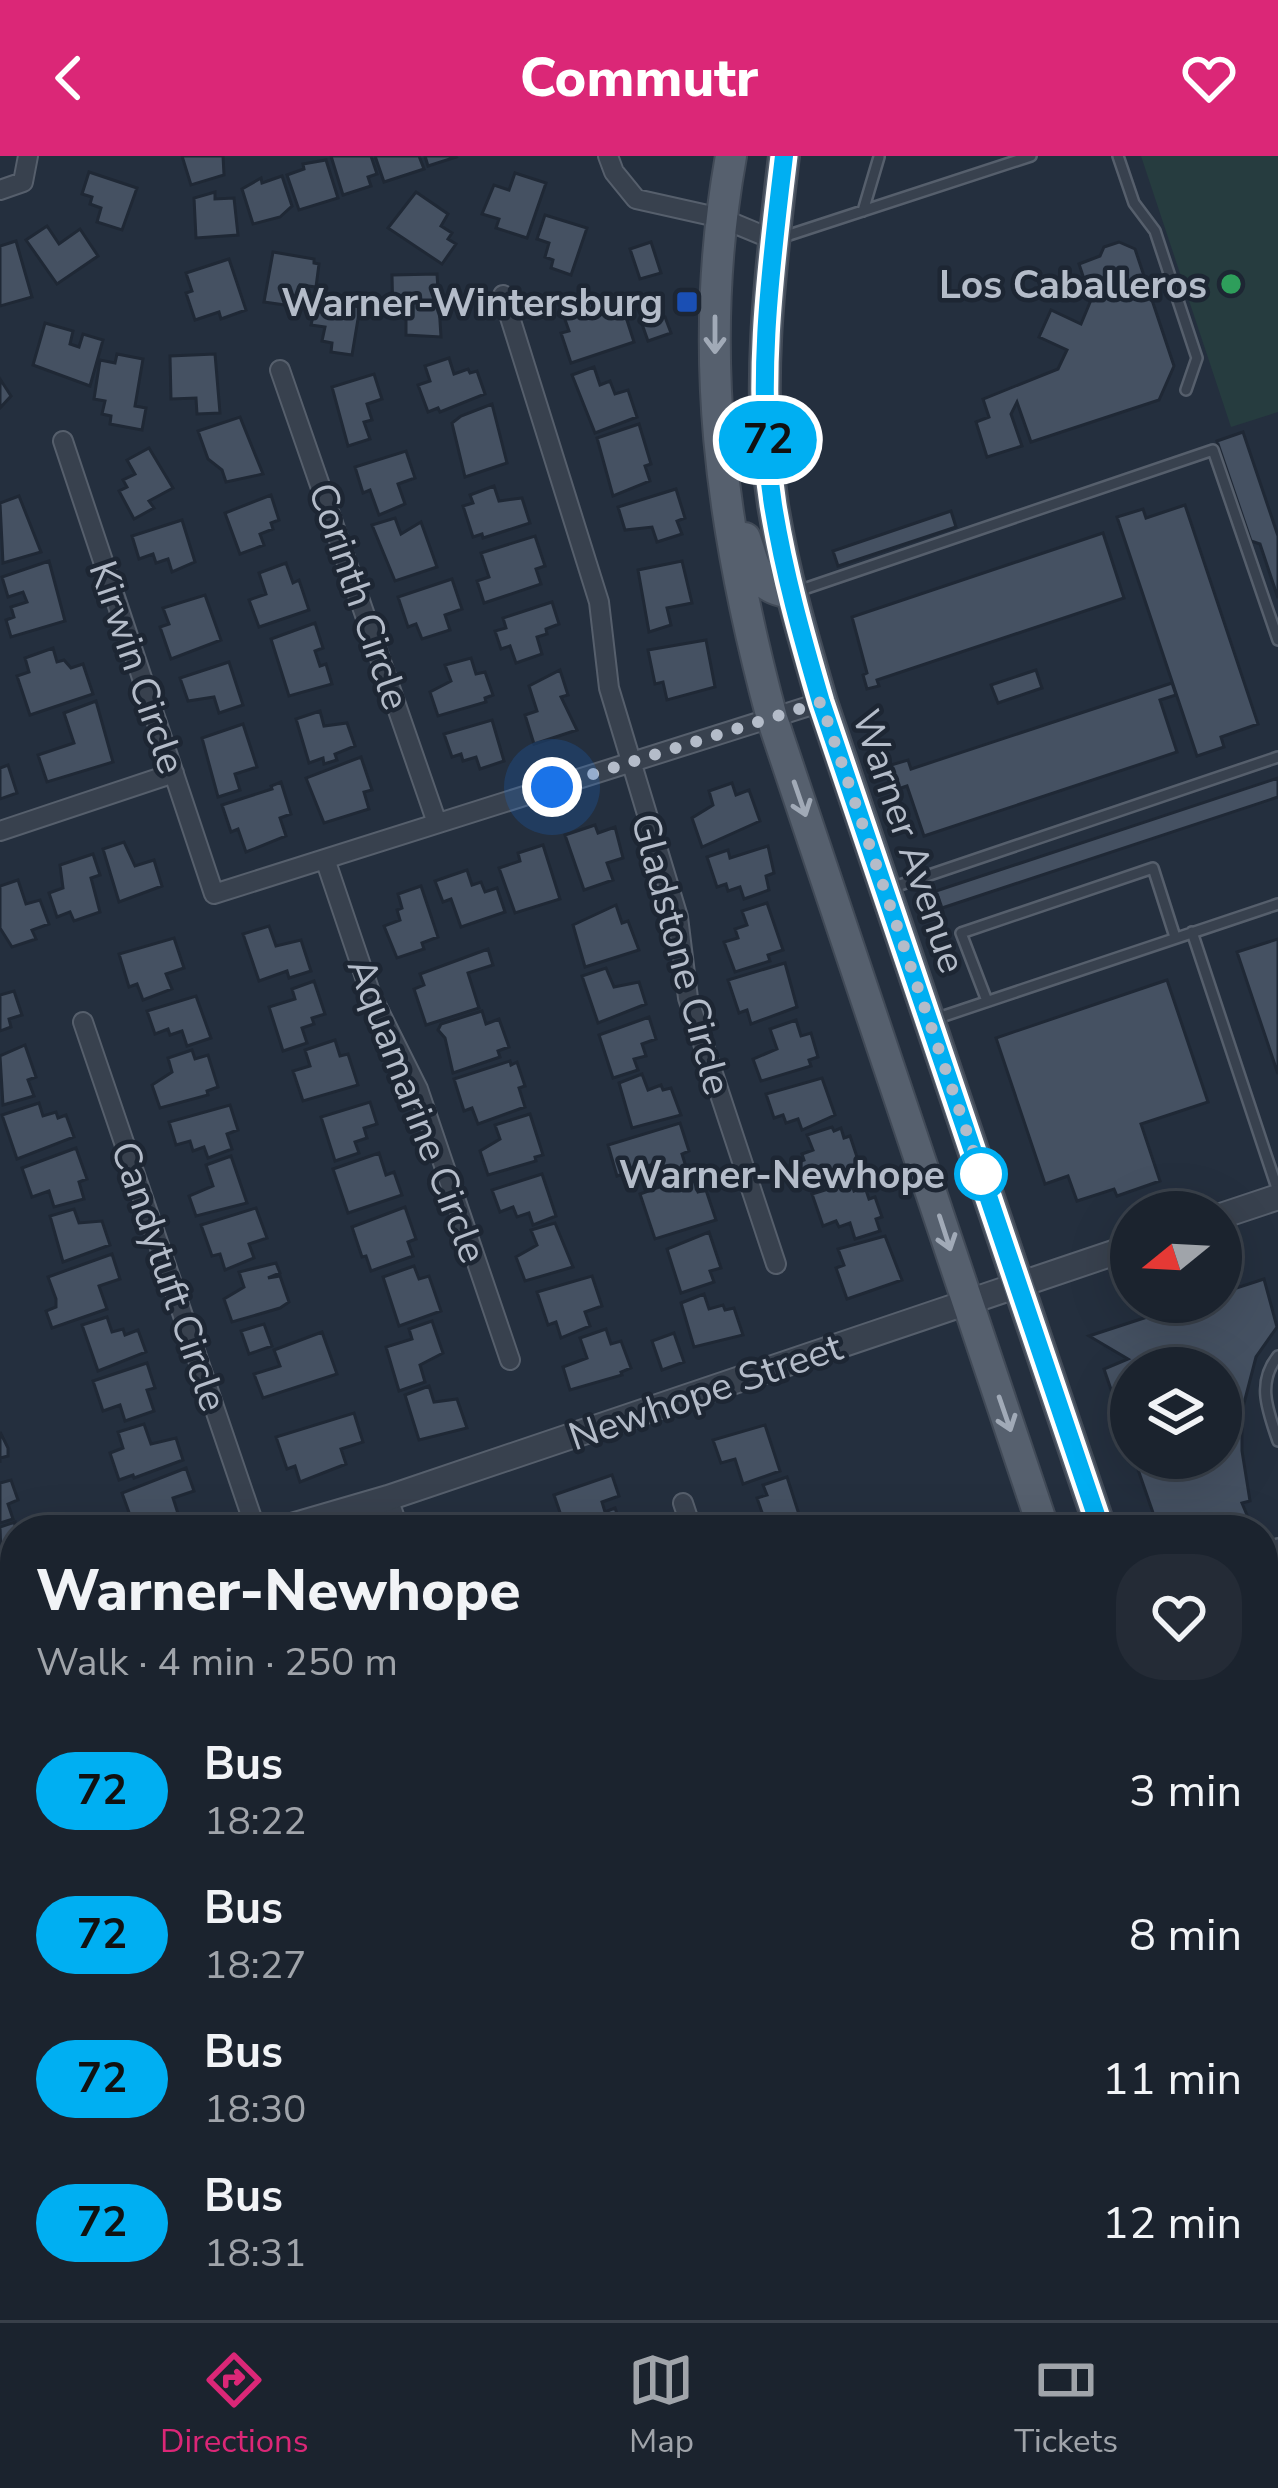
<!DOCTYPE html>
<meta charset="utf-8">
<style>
body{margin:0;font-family:"Nunito Sans",sans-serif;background:#242b36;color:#f1f3f6;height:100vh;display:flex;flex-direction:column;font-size:45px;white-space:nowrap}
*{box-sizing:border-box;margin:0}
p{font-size:39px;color:#a0a4aa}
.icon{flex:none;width:66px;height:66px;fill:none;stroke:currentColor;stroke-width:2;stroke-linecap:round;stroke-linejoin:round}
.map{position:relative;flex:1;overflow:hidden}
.side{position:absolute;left:0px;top:1359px;width:1278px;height:807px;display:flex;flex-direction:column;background:#1b232e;border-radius:48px 48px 0 0;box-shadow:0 12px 48px #0002,0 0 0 3px #39404a}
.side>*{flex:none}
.badge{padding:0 24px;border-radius:39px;font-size:42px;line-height:78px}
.needle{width:78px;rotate:252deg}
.fabs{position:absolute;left:1110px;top:1035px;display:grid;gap:24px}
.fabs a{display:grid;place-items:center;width:132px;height:132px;border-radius:50%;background:#1b232e;box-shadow:0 12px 48px #0002,0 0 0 3px #39404a;font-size:60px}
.you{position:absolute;width:60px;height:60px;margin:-30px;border:9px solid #fff;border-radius:50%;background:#1a73e8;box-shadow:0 0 0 18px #1a73e833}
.map>.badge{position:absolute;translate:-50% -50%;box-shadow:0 0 0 6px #fff}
.round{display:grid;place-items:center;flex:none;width:126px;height:126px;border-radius:48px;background:#242b36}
.head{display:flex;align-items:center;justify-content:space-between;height:204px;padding:0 36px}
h1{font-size:57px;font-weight:800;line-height:90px}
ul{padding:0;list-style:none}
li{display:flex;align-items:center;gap:36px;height:144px;padding:0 36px}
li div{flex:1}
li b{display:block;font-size:45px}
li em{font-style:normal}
li .badge{min-width:132px;font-weight:700;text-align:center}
header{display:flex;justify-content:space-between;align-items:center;height:156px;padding:0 36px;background:#db2777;color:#fff;font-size:54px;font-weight:800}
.tab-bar{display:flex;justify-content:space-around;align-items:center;height:168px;border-top:3px solid #39404a;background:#1b232e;font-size:33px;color:#a0a4aa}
.tab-bar a{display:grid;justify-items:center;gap:6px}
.tab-bar .selected{color:#db2777}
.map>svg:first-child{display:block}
.green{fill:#263c3f}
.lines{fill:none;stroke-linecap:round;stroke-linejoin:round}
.stream{stroke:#394c67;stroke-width:6}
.building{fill:#455162;stroke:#1f2835;stroke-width:3}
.service-casing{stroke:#565f6c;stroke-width:14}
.minor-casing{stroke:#565f6c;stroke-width:22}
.tertiary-casing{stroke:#565f6c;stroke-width:28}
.primary-casing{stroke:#414a57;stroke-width:34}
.service{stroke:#38414e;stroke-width:9}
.minor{stroke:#38414e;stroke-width:18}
.tertiary{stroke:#38414e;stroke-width:24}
.primary{stroke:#56606e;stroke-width:30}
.oneway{stroke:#a1aab7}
.line-casing{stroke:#fff;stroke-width:27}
.line{stroke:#00aff2;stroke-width:18}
.walk{stroke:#b4bcc9;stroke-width:12;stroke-dasharray:0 21.6}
.leisure-dot{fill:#2e9e5b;stroke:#1d2633;stroke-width:4.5}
.transit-dot{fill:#1a4fb4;stroke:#1d2633;stroke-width:4.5}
.stop-dot{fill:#fff;stroke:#00aff2;stroke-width:6}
.labels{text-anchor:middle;stroke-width:9;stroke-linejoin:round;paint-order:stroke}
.poi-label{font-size:39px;font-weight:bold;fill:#b4bcc9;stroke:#1d2633;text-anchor:end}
.street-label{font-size:39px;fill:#b4bcc9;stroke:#1d2633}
.stop-label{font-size:39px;font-weight:bold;fill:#b4bcc9;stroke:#1d2633;text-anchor:end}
</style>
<header><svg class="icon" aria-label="back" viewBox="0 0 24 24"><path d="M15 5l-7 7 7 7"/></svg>Commutr<svg class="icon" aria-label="heart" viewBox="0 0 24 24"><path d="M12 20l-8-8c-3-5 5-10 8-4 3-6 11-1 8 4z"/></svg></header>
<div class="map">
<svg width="1278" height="2164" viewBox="0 0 1278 2164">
<rect width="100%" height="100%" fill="#242f3e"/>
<path class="green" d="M1141 0H1278V256L1231 271Z
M107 2151H282L286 2164H111Z"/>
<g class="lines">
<path class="stream" d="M0 1988 15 2033
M54 2151 58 2164"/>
</g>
<path class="building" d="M182 0H223L224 19 191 29Z
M331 0H371L377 18 368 21 371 30 343 39Z
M375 0H419L424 13 384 26Z
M425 0H455L456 1 428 10Z
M326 4 338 42 299 54 287 19 304 13 303 8Z
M89 16 137 32 122 74 97 66 101 52 90 48 92 41 82 38Z
M515 17 546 27 527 82 496 72 499 63 482 58 494 29 509 34Z
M282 20 292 50 280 61 253 68 242 33 261 22 262 27Z
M215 36V43L234 42 238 79 196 82 194 42Z
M416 36 448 58 441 70 452 77 448 83 456 88 442 108 388 72Z
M545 59 587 72 571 119 551 112 553 104 545 101 549 87 537 83Z
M47 70 59 88 80 73 98 100 57 128 26 84Z
M16 85 32 141 0 150V90Z
M651 86 661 117 640 123 630 93Z
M1119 86 1135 93 1174 210 1159 244 1031 286 1017 246 1011 258 1022 290 987 301 976 266 989 261 983 243 1058 213 1067 194 1039 181 1051 154 1081 168 1091 144 1079 108 1100 100 1104 91Z
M273 96 314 103V107L319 108 316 131 300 129 292 150 264 146Z
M229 103 246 154 221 163 219 156 195 164 186 137 192 135 186 117Z
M437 118 441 181 406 179V162H393L392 119Z
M607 140 614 162 625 158 634 186 571 207 561 177 569 175 562 155Z
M317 144 360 151 352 199 331 196 332 187 322 185 325 171 311 169Z
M665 161 671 177 648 185 642 168Z
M45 167 73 175 70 188 79 191 83 178 103 184 90 230 33 209Z
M117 198 143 203 135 250 146 252 142 274 110 268 111 260 102 258 105 245 94 243 100 204 115 207Z
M215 198 220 257 197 258 196 242 171 243 170 200Z
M449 202 454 218 468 213 470 217 477 215 485 238 440 256 438 252 428 256 418 229 430 225 425 210Z
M594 211 600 229 610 225 615 238 628 234 637 261 595 277 572 219Z
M374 218 382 243 367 248 372 264 364 266 370 283 348 290 332 231Z
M0 223 11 240 0 252Z
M492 248 507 307 465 321 452 267 461 260Z
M240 261 263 318 226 326 222 314 208 303 198 275Z
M639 268 651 308 645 310 650 325 613 340 597 282Z
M1243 276 1278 380V442L1260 388 1251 385 1217 285Z
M149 292 173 332 149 345 154 352 134 363 119 335 127 331 123 324 135 318 127 304Z
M406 295 415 322 398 328 405 348 379 359 370 334 363 337 355 311Z
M494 330 499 345 522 342 530 367 483 382 482 378 473 381 463 350 473 347 470 339Z
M676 333 685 362 677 365 682 378 657 386 652 371 625 374 618 351Z
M271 339 279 364 271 367 273 373 260 378 264 389 240 398 225 357Z
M19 340 41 396 3 407 0 347Z
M1185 349 1258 568 1221 581 1224 591 1197 600 1117 361 1143 353 1146 362Z
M951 355 956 371 838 410 833 395Z
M395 362 401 378 421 366 437 411 395 425 372 369Z
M182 364 195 406 172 416 168 403 156 407 153 398 139 403 132 380Z
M1103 377 1124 442 877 524 879 530 867 533 863 519 867 517 852 461Z
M535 380 545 410 536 413 541 428 484 447 477 425 489 421 481 397Z
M49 405 65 465 11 481 6 464 14 461 11 451 27 446 23 436 8 441 2 421Z
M682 405 692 447 667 452 671 469 649 476 638 414Z
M286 407 293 427 299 424 309 454 259 471 249 444 266 438 259 417Z
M452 423 462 453 445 459 450 474 422 483 416 468 408 471 398 441Z
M205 439 221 484 171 503 160 471 169 468 163 452Z
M552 446 559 468 546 473 547 478 537 481 542 498 516 507 510 490 501 493 495 475 506 472 503 462Z
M315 467 323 492 315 495 320 510 326 508 332 528 289 540 271 483Z
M706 484 715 531 667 544 663 526 655 528 648 494Z
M53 492 57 506 64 504 71 512 83 508 93 538 30 559 17 520 29 516 25 502Z
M471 502 476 518 485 516 493 539 485 542 486 546 438 560 430 536 451 525 445 509Z
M229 506 243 549 219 557 214 541 188 545 180 522Z
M560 514 568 539 561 541 577 574 534 588 525 559 537 555 529 530Z
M1036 514 1042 532 998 547 991 529Z
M1172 527 1176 539 1160 544 1177 596 924 680 907 630 898 633 891 609 908 604 911 613Z
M96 545 113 606 47 626 38 599 74 587 64 557Z
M320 555 324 570 347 567 355 590 335 598 337 604 324 608 323 602 309 607 296 563Z
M492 564 504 605 480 613 476 601 463 605 461 598 452 601 444 578Z
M243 568 257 611 235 618 240 634 218 641 202 582Z
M361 601 372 634 364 636 369 653 324 667 306 622Z
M8 609 17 637 0 643V612Z
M1278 622V641L942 752 936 735Z
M281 626 291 658 280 662 286 680 246 696 238 673 231 676 222 649 272 633 271 630Z
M732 627 736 639 749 634 760 665 702 691 692 662 713 649 709 635Z
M595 669 598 677 615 671 623 702 607 707 613 724 584 734 565 679Z
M124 686 135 710 154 704 162 730 119 746 103 693Z
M543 689 560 743 515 757 499 712 520 705 518 697Z
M768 690 774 717 766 720 769 734 744 743 740 731 728 735 726 728 717 731 707 701 728 694 730 702Z
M93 698 100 719 91 722 100 756 74 765 70 756 57 761 49 737 63 732 60 709Z
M467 714 472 729 481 726 485 736 497 732 505 756 461 771 451 743 443 746 435 725Z
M18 724 26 748 40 744 49 768 32 774 36 783 12 791 0 772V730Z
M421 730 438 781 422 787 424 793 397 802 384 770 400 764 397 754 402 752 398 738Z
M767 747 783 794 768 799 770 805 735 816 724 786 738 782 735 773 747 769 742 755Z
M616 749 622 767 628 765 639 794 585 811 573 769Z
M269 770 276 790 301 784 311 815 289 822 287 815 259 825 243 778Z
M174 782 184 812 166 818 172 833 143 844 137 828 129 831 119 798Z
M1278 783V918L1237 796Z
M488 793 493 809 468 817 479 852 426 869 414 833 424 829 420 818Z
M785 807 797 851 751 868 747 854 739 857 728 824Z
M606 812 614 831 639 826 646 848 598 867 582 820Z
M1167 824 1208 946 1141 968 1160 1025 1117 1040 1114 1033 1077 1045 1068 1020 1045 1028 996 882Z
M314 825 325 858 312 862 314 868 302 872 307 887 283 895 269 851 295 843 292 833Z
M14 835 22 859 9 863 11 871 0 875V839Z
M196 840 211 882 187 890 182 875 170 879 168 873 155 878 147 855Z
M482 855 486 868 499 863 509 891 498 895 500 901 453 917 445 882 438 874 441 868Z
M649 861 656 883 642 888 646 900 634 903 638 914 613 922 599 879Z
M796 864 801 880 811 877 818 901 809 904 811 910 761 925 753 903 777 893 770 873Z
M335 884 340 900 348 898 358 929 303 945 293 915 310 910 305 894Z
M25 889 36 921 28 924 34 940 3 949 0 900Z
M192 894 195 903 208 899 218 931 207 935 208 939 160 952 152 929 172 916 168 902Z
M510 905 511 909 517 906 525 930 519 932 525 951 478 968 472 952 464 955 454 923Z
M642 918 648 934 661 929 663 934 671 932 681 959 632 972 619 927Z
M822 922 835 959 802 974 798 963 786 967 783 959 774 962 766 938Z
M370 946 377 968 364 972 367 982 355 986 359 997 335 1005 321 961Z
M39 947 43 960 56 956 58 962 66 959 74 981 17 1003 2 959Z
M230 949 238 974 227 978 232 993 208 1002 204 991 193 995 190 985 176 989 169 966Z
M530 958 543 999 535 1001 536 1005 488 1019 480 995 500 983 495 969Z
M680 967 689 995 682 998 687 1014 659 1023 654 1008 617 1020 608 989Z
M832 971 834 975 841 972 844 982 850 980 861 1013 797 1032 790 1009 804 1004 802 998 813 994 807 979Z
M76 992 87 1023 79 1026 84 1043 54 1051 49 1035 32 1041 22 1012Z
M379 997 386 1019 394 1016 402 1039 348 1057 333 1013Z
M231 1000 247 1047 196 1060 189 1040 213 1030 206 1009Z
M542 1018 556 1060 533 1069 529 1057 517 1061 513 1051 500 1056 492 1034Z
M692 1019 698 1036 706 1034 716 1064 655 1083 640 1038Z
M851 1026 854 1035 865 1031 869 1043 875 1041 882 1061 876 1063 880 1075 855 1083 850 1067 839 1071 836 1065 823 1070 812 1038Z
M405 1051 416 1083 408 1086 413 1100 371 1115 366 1100 362 1101 352 1071Z
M256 1052 267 1082 249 1088 254 1102 225 1114 220 1098 212 1100 201 1069Z
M74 1053 79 1067 102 1065 110 1089 63 1106 50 1060Z
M555 1067 573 1111 525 1125 516 1101 537 1089 531 1074Z
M709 1076 721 1112 710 1115 714 1126 681 1137 667 1093Z
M885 1080 902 1124 847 1143 836 1112 844 1109 838 1093Z
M112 1098 120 1123 99 1130 107 1153 52 1172 46 1155 56 1151V1143L48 1121Z
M276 1107 280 1117 268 1122 280 1120 289 1146 280 1152 232 1166 224 1143 244 1131 239 1116Z
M414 1110 419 1123 429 1120 441 1155 399 1170 383 1121Z
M592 1120 602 1150 585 1156 590 1170 561 1182 556 1166 548 1169 537 1136Z
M1264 1123 1277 1171 1256 1201 1242 1255V1295L1250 1345 1242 1347 1247 1359 1201 1374H1159L1134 1302H1221V1212H1131V1292L1104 1213 1128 1203 1089 1180 1193 1146H1221V1137Z
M704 1138 709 1153 723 1149 725 1154 734 1152 743 1179 694 1191 681 1147Z
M107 1161 112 1176 123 1173 125 1179 138 1174 146 1196 98 1215 82 1169Z
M432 1165 443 1197 420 1209 425 1226 399 1235 386 1191 412 1183 409 1173Z
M264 1168 272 1190 249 1198 241 1175Z
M606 1173 611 1188 621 1185 631 1212 621 1216 622 1219 570 1234 563 1211 587 1202 580 1182Z
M322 1176 337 1218 263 1242 254 1218 280 1210 274 1194Z
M674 1177 684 1206 662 1214 652 1185Z
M147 1207 155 1232 147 1234 154 1255 125 1265 120 1249 103 1255 93 1225Z
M429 1230 434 1246 457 1243 467 1272 419 1284 405 1239Z
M354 1257 363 1286 341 1293 346 1308 300 1326 295 1310 287 1313 276 1281Z
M144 1268 151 1288 176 1282 183 1304 134 1322 133 1319 119 1324 110 1297 123 1292 118 1276Z
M765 1269 780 1315 743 1328 735 1303 721 1307 713 1284Z
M0 1276 8 1292V1300L0 1302V1307Z
M186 1312 194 1335 173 1342 181 1367 150 1374 145 1358 131 1362 122 1337Z
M612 1319 619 1340 602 1346 605 1356 615 1352 621 1369 606 1374H566L554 1339Z
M787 1321 804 1374H748L766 1368 757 1342 767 1339 763 1329Z
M11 1324 18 1344 8 1348 13 1363 0 1367V1327Z
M496 1359 501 1374H459L458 1369Z
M15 1366V1422L2 1426 0 1371Z
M2 1562 15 1585V1605L0 1610Z
M1278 1626V1659L1269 1662 1263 1631Z
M15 1712V1783L14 1784 0 1770V1727Z
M15 1862V1918L0 1873V1867Z
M389 2151H401L406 2164H378L375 2156Z
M419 2151H456L460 2164H423Z
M617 2151H654L658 2164H621Z
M795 2151H837L842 2164H799Z
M1048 2151H1101L1104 2157 1096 2164H1053Z
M1201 2151H1211L1215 2164H1189L1186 2156Z"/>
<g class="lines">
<defs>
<path id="service" d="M1118 0 1134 47 1155 75 1197 202 1186 234
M863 55 879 1
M780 82 1031 0
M795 436 1213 294 1278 484
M891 732 1278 601
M1192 776 1278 1035
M987 845 961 777 1153 712 1175 781
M935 863 1278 748
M1278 1200C1256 1227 1268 1255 1278 1285
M1263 1393 1278 1388
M1263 1408 1278 1457
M1263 1585 1278 1580
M1263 1672 1278 1667
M699 2164 713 2151"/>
<path id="minor" d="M608 0 614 16 636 43 721 62 774 84
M0 34 23 26 28 0
M503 139 599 446 609 532 678 761 688 842 776 1108
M280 214 437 667
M63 285 214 738 822 546
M0 675 174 617
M325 703 371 839 418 933 510 1204
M83 866 256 1374
M388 1342 399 1374
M683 1347 692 1374
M1263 1742 1278 1737
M746 2151 751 2164
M1004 2151 1009 2164
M1252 2151 1257 2164"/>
<path id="tertiary" d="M1221 1060 1278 1041
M278 1374 388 1342 1131 1091
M0 1465 15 1460"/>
<path id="primary" d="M731 0C696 195 721 373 772 562L1044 1374
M784 0C770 116 755 233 773 349 784 417 803 481 822 546L1101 1374
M745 382C756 413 754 431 790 437
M1263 1865 1278 1909
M1263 2020 1278 2064"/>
</defs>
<use href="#service" class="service-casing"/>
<use href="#minor" class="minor-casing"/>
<use href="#tertiary" class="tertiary-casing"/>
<use href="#primary" class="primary-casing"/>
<use href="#service" class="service"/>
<use href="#minor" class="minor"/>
<use href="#tertiary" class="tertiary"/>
<use href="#primary" class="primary"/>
</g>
<defs><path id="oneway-shaft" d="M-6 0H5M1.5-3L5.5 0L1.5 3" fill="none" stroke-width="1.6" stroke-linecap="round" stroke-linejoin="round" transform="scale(3)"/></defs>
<g class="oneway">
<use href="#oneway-shaft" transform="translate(715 179) rotate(90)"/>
<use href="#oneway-shaft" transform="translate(800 643) rotate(71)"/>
<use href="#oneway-shaft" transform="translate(945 1077) rotate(72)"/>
<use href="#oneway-shaft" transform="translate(1005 1258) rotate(71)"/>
</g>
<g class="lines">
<defs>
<path id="line" d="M784 0C770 115 755 233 773 349 784 417 802 481 821 546L1101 1374"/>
</defs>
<use href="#line" class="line-casing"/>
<use href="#line" class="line"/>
<path class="walk" d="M552 631 821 546 981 1018"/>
</g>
<circle class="leisure-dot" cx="1231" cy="128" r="12"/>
<rect class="transit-dot" x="675" y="134" width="24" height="24" rx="6"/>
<circle class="stop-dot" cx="981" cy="1018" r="24"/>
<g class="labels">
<g class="poi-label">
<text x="1207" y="142">Los Caballeros</text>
<text x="663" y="160">Warner-Wintersburg</text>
</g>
<g class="street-label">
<text transform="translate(360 440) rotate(71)" y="14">Corinth Circle</text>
<text transform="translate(138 511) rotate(71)" y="14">Kirwin Circle</text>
<text transform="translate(910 685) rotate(71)" y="14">Warner Avenue</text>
<text transform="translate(682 798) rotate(75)" y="14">Gladstone Circle</text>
<text transform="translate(418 954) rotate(69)" y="14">Aquamarine Circle</text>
<text transform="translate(170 1120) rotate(71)" y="14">Candytuft Circle</text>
<text transform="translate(705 1235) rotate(-19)" y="14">Newhope Street</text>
</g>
<g class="stop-label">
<text x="945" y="1032">Warner-Newhope</text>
</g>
</g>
</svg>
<div class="fabs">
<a><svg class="needle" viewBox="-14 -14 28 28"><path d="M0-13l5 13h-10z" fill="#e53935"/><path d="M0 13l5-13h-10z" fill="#a0a4aa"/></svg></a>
<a><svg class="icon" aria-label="layers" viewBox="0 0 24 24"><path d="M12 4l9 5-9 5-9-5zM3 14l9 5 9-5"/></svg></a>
</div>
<div class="you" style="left:552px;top:631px"></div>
<b class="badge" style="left:768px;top:284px;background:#00aff2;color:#111">72</b>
<section class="side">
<div class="head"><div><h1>Warner-Newhope</h1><p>Walk · 4 min · 250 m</p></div><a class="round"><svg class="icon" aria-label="heart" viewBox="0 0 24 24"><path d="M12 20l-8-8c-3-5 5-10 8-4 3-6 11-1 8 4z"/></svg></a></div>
<ul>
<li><span class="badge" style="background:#00aff2;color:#111">72</span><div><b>Bus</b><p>18:22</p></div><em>3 min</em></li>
<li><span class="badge" style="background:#00aff2;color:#111">72</span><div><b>Bus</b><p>18:27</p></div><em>8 min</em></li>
<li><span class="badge" style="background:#00aff2;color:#111">72</span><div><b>Bus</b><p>18:30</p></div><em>11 min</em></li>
<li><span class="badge" style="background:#00aff2;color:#111">72</span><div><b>Bus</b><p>18:31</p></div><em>12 min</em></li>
</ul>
</section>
</div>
<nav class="tab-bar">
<a class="selected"><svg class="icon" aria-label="directions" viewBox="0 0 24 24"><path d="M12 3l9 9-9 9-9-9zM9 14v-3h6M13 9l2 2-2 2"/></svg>Directions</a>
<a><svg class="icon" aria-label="map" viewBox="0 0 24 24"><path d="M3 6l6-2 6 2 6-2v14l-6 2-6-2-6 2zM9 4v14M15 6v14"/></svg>Map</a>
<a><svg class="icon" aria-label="tickets" viewBox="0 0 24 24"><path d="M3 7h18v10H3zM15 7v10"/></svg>Tickets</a>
</nav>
